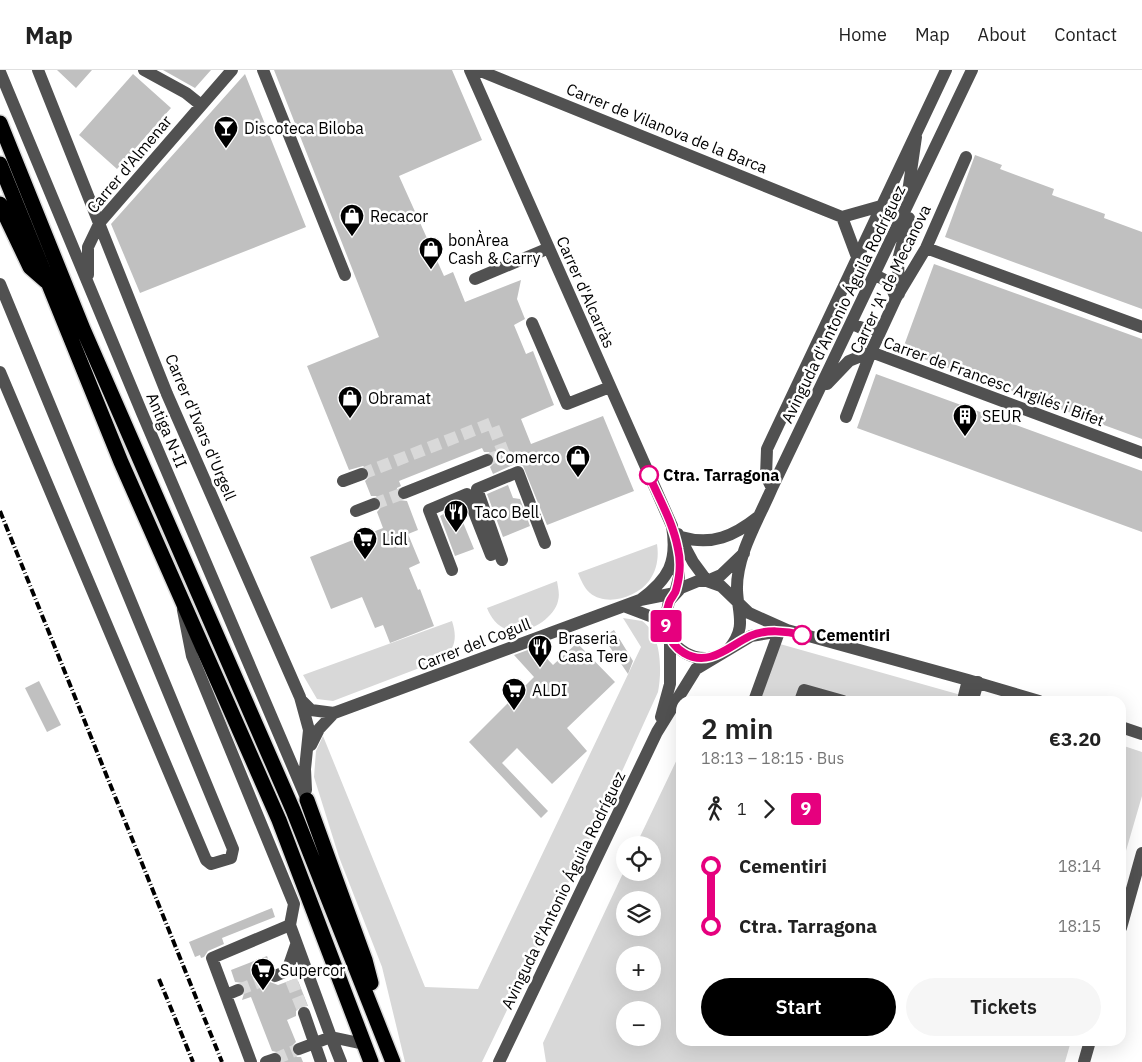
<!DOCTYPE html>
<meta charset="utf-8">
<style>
body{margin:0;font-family:"IBM Plex Sans",sans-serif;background:#f6f6f6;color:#222;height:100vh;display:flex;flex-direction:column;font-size:19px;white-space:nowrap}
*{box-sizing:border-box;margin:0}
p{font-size:16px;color:#767676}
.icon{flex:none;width:28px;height:28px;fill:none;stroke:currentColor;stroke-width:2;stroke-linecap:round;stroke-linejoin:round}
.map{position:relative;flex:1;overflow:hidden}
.panel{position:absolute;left:676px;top:626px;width:450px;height:350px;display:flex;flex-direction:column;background:#fff;border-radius:15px;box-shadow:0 5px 20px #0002}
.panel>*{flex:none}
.badge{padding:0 10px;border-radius:4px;font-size:18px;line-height:32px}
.buttons{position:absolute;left:616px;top:766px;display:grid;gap:10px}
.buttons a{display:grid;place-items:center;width:45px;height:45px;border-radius:50%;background:#fff;box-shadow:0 5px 20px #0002;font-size:25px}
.map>.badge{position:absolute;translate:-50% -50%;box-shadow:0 0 0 2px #fff}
.legs{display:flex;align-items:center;gap:8px;height:55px;padding:0 25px;font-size:16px}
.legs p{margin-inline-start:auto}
.summary{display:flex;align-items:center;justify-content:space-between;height:85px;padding:0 25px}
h1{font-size:28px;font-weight:600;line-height:38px}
.button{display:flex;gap:10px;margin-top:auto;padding:10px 25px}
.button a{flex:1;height:58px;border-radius:30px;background:#000;color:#fff;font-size:20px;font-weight:600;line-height:58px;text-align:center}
.button a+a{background:#f6f6f6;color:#222}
ul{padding:0 25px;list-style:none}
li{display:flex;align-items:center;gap:18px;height:60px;font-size:19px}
li i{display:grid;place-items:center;width:8px;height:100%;margin:0 6px;background:currentColor}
li i::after{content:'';width:12px;height:12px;margin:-6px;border:4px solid;border-radius:50%;background:#fff}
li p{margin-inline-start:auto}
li:first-child i{background:linear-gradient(#0000 50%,currentColor 0)}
li:last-child i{background:linear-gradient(currentColor 50%,#0000 0)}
header{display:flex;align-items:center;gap:30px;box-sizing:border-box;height:70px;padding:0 25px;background:#fff;border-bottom:1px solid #e0e0e0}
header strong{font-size:24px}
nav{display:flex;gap:28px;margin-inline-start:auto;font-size:18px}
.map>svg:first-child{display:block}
.green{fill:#d8d8d8;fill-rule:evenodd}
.building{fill:#c0c0c0}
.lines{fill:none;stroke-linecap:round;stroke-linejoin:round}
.minor-tunnel{stroke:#d9d9d9;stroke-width:12;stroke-dasharray:12 6;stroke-linecap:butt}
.highway-casing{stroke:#dbdbdb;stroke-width:18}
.minor{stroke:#515151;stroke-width:12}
.highway{stroke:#000;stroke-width:15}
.rail{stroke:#000;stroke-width:4;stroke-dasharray:8 2.5 1 2.5;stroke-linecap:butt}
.line-1-casing{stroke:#fff;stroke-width:11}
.line-1{stroke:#e6007e;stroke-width:8}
.stop-1-dot{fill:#fff;stroke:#e6007e;stroke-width:2.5}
.labels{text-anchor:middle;stroke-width:5;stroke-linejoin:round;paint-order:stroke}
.poi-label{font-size:16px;fill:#000;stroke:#fff;text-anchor:start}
.street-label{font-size:16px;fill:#000;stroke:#fff}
.stop-label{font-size:16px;font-weight:bold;fill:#000;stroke:#fff;text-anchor:start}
</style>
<header>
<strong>Map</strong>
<nav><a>Home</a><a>Map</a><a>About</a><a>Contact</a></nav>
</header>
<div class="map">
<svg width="1142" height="992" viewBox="0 0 1142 992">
<rect width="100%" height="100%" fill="#fff"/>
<path class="green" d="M657 474C659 487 657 500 649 511 637 527 607 537 590 523 584 518 581 510 578 503Z
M557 511C558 518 560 524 558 531 554 549 526 566 508 560 497 556 491 548 487 538Z
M623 548 642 551C662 564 662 601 658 622L624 697 482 992H405L382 897 339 787 314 707 316 681 323 666 425 917 478 919 641 577Z
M452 551C457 566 456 578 443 589L333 631 317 629 303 605Z
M780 574 968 627 982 631H760Z
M1121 675 1142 682V726L1121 798Z
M681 681V971H1071L1065 992H546L543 973 625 799V802H652V775H636ZM625 830H652V858H625ZM625 885H652V912H625ZM625 940H652V968H625Z"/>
<path class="building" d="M57 0H92L76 18Z
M163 0H211L195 18Z
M274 0H452L482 70 399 106 444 206 453 202 465 232 521 210 517 229 525 249 514 255 526 284 533 281 554 335 521 349 531 374 603 346 634 421 547 455 523 396 515 394 493 404 490 397 495 392 494 387 489 382H484L482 378 399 411 401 416 397 418 396 426 399 430 407 431 418 460 408 464 420 493 409 498 418 520 420 519 434 556 390 573 383 555 375 558 362 527 331 539 310 487 383 458 377 442 382 436 381 431 376 426H371L365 411 370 406 369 401 363 396 349 400 307 296 379 267Z
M133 4 171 38 117 99 79 65Z
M245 4 306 157 140 223 111 154Z
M975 85 1002 95 1000 99 1054 119 1052 125 1105 144 1104 148 1142 162V239L945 167Z
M934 194 1142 269V369L902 281Z
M876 304 1142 401V462L857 358Z
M508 415 513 428 520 429 530 456 503 467 487 424Z
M454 438 457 447 460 445 474 479 455 486 440 446Z
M614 560 633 591 628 604 603 567Z
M577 573 615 612 567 658 587 681 552 714 517 678 502 693 548 741 541 748 469 672 534 607 514 585 536 577 553 595Z
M39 611 61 655 47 662 25 618Z
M272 838 275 847 222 868 224 874 208 881 204 887 201 888 200 885 195 887 189 872Z
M267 886 272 898 267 904 270 912 278 915 297 908 308 936H301L296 941V946L287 950 296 972 291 977 292 982 297 987H301L303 992H282L281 983 272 981 251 927 242 930 246 917 243 913 235 912 231 900Z"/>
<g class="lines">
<path class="minor-tunnel" d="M362 404 492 353 504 384 487 390
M374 434 404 423
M291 910 304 943
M238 920 275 906
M275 989 299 979"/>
<defs>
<path id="highway" d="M0 53 83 259 293 740 393 992
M0 94 121 392 279 750 371 992
M0 134 30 197 46 211
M307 730 365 890 371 913"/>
</defs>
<use href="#highway" class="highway-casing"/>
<path class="minor" d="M38 0 167 324 300 627 309 660 305 699 306 720
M144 0 186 23 201 35
M263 0 345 205
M470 0 672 456C678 492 669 509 640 530
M478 0 842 147 881 136
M0 2 142 343 307 730
M907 129 916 67
M842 147 857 187
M926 178 1142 257
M88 205V177L100 152 232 0
M875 205 889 212 896 228
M475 209 549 178
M0 214 233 779 231 788 211 794 206 790 0 302
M899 224 898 190 909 148
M532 253 567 334 610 317
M852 253C862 260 870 260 882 258
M827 314 849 291 871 282 1142 383
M846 347 871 282 896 228 926 178 966 87
M343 411 362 404
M772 418 766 406 767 379 946 0
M404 423 487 390
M356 441 374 434
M678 464 693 492 707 511
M681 467C712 476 734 466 758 447
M502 490 477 419 518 402 545 473
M452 500 429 440 467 424 491 485
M707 511 721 505 744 483
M675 523 679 507V481
M626 537 655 548 667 562
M183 540 192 586 294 834 290 855 331 967 364 974
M670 569C681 583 695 591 713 587
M729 579C747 557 738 545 737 520 736 485 759 449 772 418L972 0
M964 626 968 610
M973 629 978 612
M301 630 311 640 334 643 640 530 675 523
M754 631 779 562
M800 631 804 620 843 631
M661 647 670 614V569L665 552 669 531 681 518 698 511H707L721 516 749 543 787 560 968 610 1039 631
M1121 657 1142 664
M311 675 319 659 334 643
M1121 858 1142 783
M275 906 287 901 296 875
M226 925 238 920
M304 943 321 992
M299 979 331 967 341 992
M251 992 212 888 290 855
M266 992 275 989
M499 992 657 662 696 599 751 566 787 560
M1084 992 1090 971"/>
<use href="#highway" class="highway"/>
<path class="rail" d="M0 441 222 992
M159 909 193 992"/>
</g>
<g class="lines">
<defs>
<path id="line-1" d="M649 405C659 429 673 452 678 479 681 492 680 506 676 520 675 525 670 528 669 533 662 552 667 573 684 583 709 598 729 576 750 566 765 559 787 561 802 565"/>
</defs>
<use href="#line-1" class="line-1-casing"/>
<use href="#line-1" class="line-1"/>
</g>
<defs>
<symbol id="bar-pin" viewBox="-11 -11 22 30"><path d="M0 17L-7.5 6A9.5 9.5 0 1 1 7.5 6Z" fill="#000" stroke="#fff"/><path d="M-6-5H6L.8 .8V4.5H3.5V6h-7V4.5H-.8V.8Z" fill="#fff"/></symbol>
<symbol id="shop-pin" viewBox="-11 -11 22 30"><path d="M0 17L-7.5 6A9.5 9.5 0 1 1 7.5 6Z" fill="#000" stroke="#fff"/><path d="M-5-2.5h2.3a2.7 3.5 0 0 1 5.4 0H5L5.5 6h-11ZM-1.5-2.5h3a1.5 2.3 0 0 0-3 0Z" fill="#fff"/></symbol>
<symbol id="building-pin" viewBox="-11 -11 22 30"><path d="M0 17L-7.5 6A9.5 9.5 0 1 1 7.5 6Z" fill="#000" stroke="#fff"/><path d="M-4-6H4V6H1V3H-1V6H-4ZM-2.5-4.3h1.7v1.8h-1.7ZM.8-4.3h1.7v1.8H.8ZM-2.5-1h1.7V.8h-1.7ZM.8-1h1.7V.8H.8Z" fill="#fff"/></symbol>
<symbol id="restaurant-pin" viewBox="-11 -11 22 30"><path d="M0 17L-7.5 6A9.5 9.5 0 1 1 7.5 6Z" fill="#000" stroke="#fff"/><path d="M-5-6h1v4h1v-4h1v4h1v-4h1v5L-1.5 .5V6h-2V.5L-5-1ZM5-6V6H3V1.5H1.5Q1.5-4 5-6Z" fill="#fff"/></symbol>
<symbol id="supermarket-pin" viewBox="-11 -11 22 30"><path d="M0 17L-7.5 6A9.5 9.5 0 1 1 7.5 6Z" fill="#000" stroke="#fff"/><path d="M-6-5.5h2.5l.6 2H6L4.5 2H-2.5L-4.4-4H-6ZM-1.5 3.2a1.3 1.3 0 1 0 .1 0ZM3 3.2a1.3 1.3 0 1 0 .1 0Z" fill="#fff"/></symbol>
</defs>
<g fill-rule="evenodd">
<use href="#bar-pin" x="212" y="44" width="28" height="38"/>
<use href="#shop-pin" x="338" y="132" width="28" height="38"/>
<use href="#shop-pin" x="417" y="165" width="28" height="38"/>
<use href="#shop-pin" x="336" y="314" width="28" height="38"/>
<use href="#building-pin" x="951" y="332" width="28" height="38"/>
<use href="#shop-pin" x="564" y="373" width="28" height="38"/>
<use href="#restaurant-pin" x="442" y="428" width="28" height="38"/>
<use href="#supermarket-pin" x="351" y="455" width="28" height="38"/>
<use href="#restaurant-pin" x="526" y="563" width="28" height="38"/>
<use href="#supermarket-pin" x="500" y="606" width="28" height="38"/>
<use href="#supermarket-pin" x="249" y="886" width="28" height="38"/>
</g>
<g class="stop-1-dot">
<circle cx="649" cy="405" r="9"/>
<circle cx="802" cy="565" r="9"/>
</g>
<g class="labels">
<g class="poi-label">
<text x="244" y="64">Discoteca Biloba</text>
<text x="370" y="152">Recacor</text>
<text x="448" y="176">bonÀrea<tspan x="448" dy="18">Cash &amp; Carry</tspan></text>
<text x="368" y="334">Obramat</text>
<text x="982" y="352">SEUR</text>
<text x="560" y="393" text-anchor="end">Comerco</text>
<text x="474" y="448">Taco Bell</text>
<text x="382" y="475">Lidl</text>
<text x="558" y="574">Braseria<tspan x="558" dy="18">Casa Tere</tspan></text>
<text x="532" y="626">ALDI</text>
<text x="280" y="906">Supercor</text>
</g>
<g class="street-label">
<text transform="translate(667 58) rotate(22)" y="6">Carrer de Vilanova de la Barca</text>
<text transform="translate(129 94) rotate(-50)" y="6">Carrer d'Almenar</text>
<text transform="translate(890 209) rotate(-64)" y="6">Carrer 'A' de Mecanova</text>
<text transform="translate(586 222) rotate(66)" y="6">Carrer d'Alcarràs</text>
<text transform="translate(843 234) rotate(-64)" y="6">Avinguda d'Antonio Águila Rodríguez</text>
<text transform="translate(994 311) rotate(20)" y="6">Carrer de Francesc Argilés i Bifet</text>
<text transform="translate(201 357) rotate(67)" y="6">Carrer d'Ivars d'Urgell</text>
<text transform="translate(167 360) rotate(67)" y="6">Antiga N-II</text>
<text transform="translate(474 574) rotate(-21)" y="6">Carrer del Cogull</text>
<text transform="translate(563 820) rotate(-64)" y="6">Avinguda d'Antonio Águila Rodríguez</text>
</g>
<g class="stop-label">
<text x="663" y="411">Ctra. Tarragona</text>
<text x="816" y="571">Cementiri</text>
</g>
</g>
</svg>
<div class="buttons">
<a><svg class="icon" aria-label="locate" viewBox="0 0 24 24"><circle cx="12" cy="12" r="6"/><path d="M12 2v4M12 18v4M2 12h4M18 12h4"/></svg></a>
<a><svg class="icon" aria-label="layers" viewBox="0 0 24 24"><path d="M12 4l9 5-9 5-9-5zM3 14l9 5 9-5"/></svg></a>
<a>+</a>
<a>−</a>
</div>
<b class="badge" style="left:666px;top:556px;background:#e6007e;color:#fff">9</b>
<section class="panel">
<div class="summary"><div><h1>2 min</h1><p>18:13 – 18:15 · Bus</p></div><b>€3.20</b></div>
<div class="legs"><svg class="icon" aria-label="walk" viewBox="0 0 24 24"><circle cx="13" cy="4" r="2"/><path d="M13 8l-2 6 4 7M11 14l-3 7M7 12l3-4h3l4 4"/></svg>1<svg class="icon" aria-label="forward" viewBox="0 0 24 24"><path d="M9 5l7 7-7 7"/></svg><b class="badge" style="background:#e6007e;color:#fff">9</b></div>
<ul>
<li><i style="color:#e6007e"></i><b>Cementiri</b><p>18:14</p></li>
<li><i style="color:#e6007e"></i><b>Ctra. Tarragona</b><p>18:15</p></li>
</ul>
<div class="button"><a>Start</a><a>Tickets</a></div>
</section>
</div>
